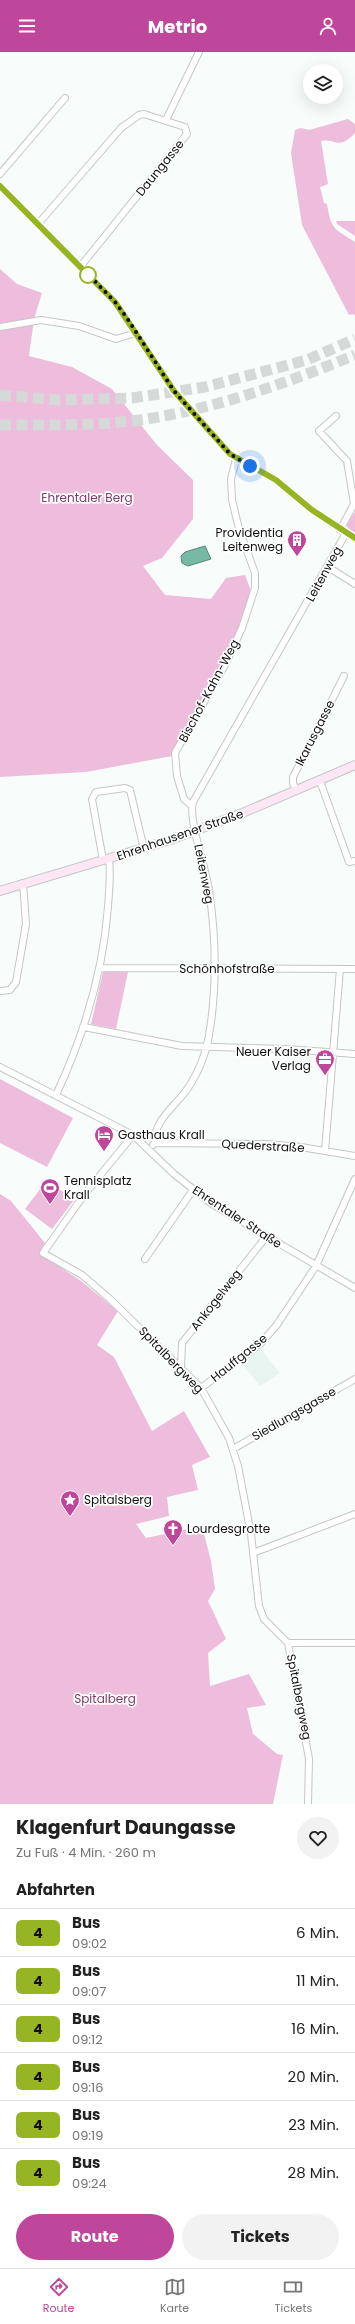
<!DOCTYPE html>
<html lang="de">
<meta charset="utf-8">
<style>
body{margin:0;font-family:Poppins,sans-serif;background:#f2f2f2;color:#222;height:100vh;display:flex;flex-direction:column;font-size:15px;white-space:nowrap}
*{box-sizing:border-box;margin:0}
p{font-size:13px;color:#767676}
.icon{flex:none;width:22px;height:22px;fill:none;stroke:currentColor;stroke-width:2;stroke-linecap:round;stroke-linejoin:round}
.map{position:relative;height:1752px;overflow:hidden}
.details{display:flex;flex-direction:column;background:#fff;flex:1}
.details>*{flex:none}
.badge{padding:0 8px;border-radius:6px;font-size:14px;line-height:26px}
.buttons{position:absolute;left:303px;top:12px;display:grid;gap:8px}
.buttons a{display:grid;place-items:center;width:40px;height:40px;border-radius:50%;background:#fff;box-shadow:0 4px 16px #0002;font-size:20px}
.you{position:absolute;width:20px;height:20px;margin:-10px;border:3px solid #fff;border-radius:50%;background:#1a73e8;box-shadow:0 0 0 6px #1a73e833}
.map>.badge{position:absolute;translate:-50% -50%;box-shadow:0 0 0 2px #fff}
h2{padding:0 16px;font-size:15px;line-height:36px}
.round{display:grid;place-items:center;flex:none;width:42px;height:42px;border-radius:21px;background:#f2f2f2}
.summary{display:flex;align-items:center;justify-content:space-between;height:68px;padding:0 16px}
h1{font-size:19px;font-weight:700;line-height:30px}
.action{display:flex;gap:8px;margin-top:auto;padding:8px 16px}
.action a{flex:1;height:46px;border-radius:24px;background:#bf479b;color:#fff;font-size:16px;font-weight:700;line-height:46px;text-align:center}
.action a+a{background:#f2f2f2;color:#222}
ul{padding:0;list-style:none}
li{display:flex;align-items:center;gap:12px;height:48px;padding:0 16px;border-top:1px solid #e0e0e0}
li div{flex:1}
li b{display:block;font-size:15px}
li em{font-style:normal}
li .badge{min-width:44px;font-weight:700;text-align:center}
header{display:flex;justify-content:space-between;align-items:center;height:52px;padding:0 16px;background:#bf479b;color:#fff;font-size:18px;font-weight:700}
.dock{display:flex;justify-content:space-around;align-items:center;height:56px;border-top:1px solid #e0e0e0;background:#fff;font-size:11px;color:#767676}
.dock a{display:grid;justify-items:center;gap:2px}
.dock .on{color:#bf479b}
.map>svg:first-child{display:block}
.built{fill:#e7f4ef}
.green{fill:#edbddb}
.water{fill:#76b9a4;stroke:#578677}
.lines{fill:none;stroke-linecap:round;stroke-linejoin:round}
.highway-tunnel{stroke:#d5d9d8;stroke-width:11;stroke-dasharray:11 5.5;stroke-linecap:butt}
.street-casing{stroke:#c3c7c5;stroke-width:8}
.secondary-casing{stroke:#c3c7c5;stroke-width:10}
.street{stroke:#fff;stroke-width:6}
.secondary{stroke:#fde7f5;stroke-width:8}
.line-casing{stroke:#fff;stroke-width:9}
.line{stroke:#96b522;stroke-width:6}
.walk{stroke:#0e100f;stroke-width:4;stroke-dasharray:0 7.2}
.stop-dot{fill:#fff;stroke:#96b522;stroke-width:2}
.labels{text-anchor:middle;stroke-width:3.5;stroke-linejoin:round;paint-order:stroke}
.street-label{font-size:12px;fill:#0e100f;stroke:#fff}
.park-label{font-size:12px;fill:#7c3c67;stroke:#fff}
.poi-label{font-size:12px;fill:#0e100f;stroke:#fff;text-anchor:start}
</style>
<header><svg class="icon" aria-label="menu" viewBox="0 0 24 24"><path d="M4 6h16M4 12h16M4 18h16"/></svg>Metrio<svg class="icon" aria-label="person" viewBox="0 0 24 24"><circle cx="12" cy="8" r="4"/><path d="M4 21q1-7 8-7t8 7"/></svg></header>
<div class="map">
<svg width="355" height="1752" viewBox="0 0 355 1752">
<rect width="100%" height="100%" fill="#f8fcfb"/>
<path class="built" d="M260 1296 280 1321 260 1334 242 1311Z"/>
<path class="green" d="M348 67 355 72V81C338 99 336 86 321 89L328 132 320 135 324 151 327 152C331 178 334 176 355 190V264L353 262 349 263 302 173 291 101 295 78 301 76 309 78Z
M336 169H355V184L337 172Z
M0 217 17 232 42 241 34 267 29 304 72 315 112 337 157 393 193 428V467L162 506 143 514 165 543 211 547 226 526 245 523 251 539 241 574 231 597 172 704 86 720 0 725Z
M355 460V481L348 477 347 472Z
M103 920H128L116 977 91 972Z
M0 1027 73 1066 47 1115 0 1091Z
M47 1128 74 1148 52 1177 25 1157Z
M0 1142 11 1149 45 1191 39 1201 81 1229 118 1259 97 1293 114 1305 152 1379 184 1359 210 1405 192 1413 198 1438 167 1445 169 1464 136 1472 146 1486 202 1474 211 1509 215 1537 208 1549 226 1587 208 1601 210 1634 249 1622 266 1653 247 1656 253 1682 277 1702 283 1703 273 1752H0Z"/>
<path class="water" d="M205 494 211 507 188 514 182 511 181 504 185 500Z"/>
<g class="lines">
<path class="highway-tunnel" d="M0 343 59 348 132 346 205 335 307 308 355 287
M0 373C44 373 87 374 131 369 207 360 284 332 355 303"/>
<defs>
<path id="street" d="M166 68 199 0
M0 122 65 46
M0 134 115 250 174 339 230 402 276 428 312 458 355 486
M38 172 121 76 139 63 144 62 185 75 187 82 80 215
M0 275 41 268 79 274 116 287 136 281
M336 364 319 379 347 409 354 452 340 478
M328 515 355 532
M320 729 349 810 355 809
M296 739 293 731V725L344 624
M192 754 184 747 177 724 175 701 226 611 242 576 255 536V521L239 477 232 448 231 427 236 407
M103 808 92 747 96 740 125 736 130 738 144 797
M100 916 355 917
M0 939 10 938 16 930 26 872 23 831
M84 975 182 994 286 997 355 1002
M0 1015 133 1083 174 1122 212 1152 355 1236
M56 1043C84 983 103 921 108 855 109 839 111 823 109 807
M133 1083 84 1143 43 1201 82 1223 110 1247 201 1336 229 1386 238 1414 251 1482 259 1554 264 1567 288 1591 309 1707 308 1752
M155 1091C153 1068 176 1054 188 1036 200 1018 207 999 210 977 217 931 216 885 209 838 206 816 188 768 193 750L346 481
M153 1093 155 1091 266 1092 301 1095 355 1104
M325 1099 340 917
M145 1207 193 1138
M181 1316 182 1291 266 1185
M201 1336 260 1292 276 1274 316 1214 355 1127
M233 1397 355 1327
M253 1501 355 1462
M288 1591H355"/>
<path id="secondary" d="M0 839 170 788 240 762 355 713"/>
</defs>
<use href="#street" class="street-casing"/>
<use href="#secondary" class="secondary-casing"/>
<use href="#street" class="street"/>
<use href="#secondary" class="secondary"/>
</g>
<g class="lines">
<defs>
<path id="line" d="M0 134 115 250 174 339 230 402 276 428 312 458 355 486"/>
</defs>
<use href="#line" class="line-casing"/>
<use href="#line" class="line"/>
<path class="walk" d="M88 223 87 221 115 250 127 266 174 339 230 402 250 414"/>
</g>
<defs>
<symbol id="building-pin" viewBox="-11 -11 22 30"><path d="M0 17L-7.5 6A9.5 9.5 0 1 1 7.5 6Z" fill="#bf479b" stroke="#fff"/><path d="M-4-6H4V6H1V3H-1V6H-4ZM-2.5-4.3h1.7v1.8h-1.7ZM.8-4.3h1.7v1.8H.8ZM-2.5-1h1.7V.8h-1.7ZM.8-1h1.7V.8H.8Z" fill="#fff"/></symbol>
<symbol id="office-pin" viewBox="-11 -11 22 30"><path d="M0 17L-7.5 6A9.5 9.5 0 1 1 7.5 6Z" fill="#bf479b" stroke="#fff"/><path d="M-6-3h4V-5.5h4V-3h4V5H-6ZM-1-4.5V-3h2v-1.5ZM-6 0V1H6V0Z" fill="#fff"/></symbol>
<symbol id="hotel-pin" viewBox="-11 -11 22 30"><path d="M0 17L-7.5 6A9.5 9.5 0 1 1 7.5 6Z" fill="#bf479b" stroke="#fff"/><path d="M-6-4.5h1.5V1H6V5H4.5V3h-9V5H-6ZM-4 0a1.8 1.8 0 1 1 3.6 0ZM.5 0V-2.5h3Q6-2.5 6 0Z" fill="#fff"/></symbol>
<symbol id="stadium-pin" viewBox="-11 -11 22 30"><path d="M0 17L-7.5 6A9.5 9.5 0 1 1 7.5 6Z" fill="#bf479b" stroke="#fff"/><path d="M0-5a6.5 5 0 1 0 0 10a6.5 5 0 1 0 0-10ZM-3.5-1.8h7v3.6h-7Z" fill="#fff"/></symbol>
<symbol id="sight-pin" viewBox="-11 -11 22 30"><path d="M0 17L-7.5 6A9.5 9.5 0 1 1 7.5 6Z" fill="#bf479b" stroke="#fff"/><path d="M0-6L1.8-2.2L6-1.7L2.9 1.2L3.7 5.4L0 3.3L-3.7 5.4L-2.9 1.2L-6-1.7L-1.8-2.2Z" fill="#fff"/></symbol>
<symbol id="church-pin" viewBox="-11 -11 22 30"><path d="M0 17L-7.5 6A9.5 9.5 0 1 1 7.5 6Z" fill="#bf479b" stroke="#fff"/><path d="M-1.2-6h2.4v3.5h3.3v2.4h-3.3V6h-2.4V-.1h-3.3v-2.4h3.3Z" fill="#fff"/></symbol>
</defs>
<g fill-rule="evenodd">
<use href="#building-pin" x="286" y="477" width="22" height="30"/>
<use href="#office-pin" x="314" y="996" width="22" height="30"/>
<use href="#hotel-pin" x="93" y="1072" width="22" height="30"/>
<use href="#stadium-pin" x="39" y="1125" width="22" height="30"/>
<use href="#sight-pin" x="59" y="1437" width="22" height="30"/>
<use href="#church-pin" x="162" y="1466" width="22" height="30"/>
</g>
<circle class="stop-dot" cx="88" cy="223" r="8"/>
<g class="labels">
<g class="street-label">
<text transform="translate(160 116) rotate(-51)" y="4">Daungasse</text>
<text transform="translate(324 522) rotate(-61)" y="4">Leitenweg</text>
<text transform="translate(209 639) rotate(-62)" y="4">Bischof-Kahn-Weg</text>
<text transform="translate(315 681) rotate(-63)" y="4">Ikarusgasse</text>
<text transform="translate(180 783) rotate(-19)" y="4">Ehrenhausener Straße</text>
<text transform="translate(204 822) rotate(79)" y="4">Leitenweg</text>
<text x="227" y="921">Schönhofstraße</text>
<text transform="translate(263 1094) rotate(3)" y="4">Quederstraße</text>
<text transform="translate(237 1165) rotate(33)" y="4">Ehrentaler Straße</text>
<text transform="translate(216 1248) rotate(-52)" y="4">Ankogelweg</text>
<text transform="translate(239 1306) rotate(-39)" y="4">Hauffgasse</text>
<text transform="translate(171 1308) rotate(46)" y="4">Spitalbergweg</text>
<text transform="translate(294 1362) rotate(-30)" y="4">Siedlungsgasse</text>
<text transform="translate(299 1645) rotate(79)" y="4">Spitalbergweg</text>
</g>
<g class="park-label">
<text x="87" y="450">Ehrentaler Berg</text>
<text x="105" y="1651">Spitalberg</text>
</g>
<g class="poi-label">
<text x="283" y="485" text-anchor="end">Providentia<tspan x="283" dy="14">Leitenweg</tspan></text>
<text x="311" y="1004" text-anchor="end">Neuer Kaiser<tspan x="311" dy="14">Verlag</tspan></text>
<text x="118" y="1087">Gasthaus Krall</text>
<text x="64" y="1133">Tennisplatz<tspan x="64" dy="14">Krall</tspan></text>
<text x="84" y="1452">Spitalsberg</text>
<text x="187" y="1481">Lourdesgrotte</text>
</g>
</g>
</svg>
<div class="buttons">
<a><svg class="icon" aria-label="layers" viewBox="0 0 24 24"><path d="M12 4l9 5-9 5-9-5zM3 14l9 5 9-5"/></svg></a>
</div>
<div class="you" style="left:250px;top:414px"></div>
</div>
<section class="details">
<div class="summary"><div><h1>Klagenfurt Daungasse</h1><p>Zu Fuß · 4 Min. · 260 m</p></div><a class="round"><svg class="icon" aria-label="heart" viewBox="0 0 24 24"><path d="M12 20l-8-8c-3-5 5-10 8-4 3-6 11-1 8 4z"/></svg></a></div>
<h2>Abfahrten</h2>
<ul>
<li><span class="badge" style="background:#96b522;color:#111">4</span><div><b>Bus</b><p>09:02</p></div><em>6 Min.</em></li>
<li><span class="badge" style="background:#96b522;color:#111">4</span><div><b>Bus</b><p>09:07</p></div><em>11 Min.</em></li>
<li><span class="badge" style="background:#96b522;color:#111">4</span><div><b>Bus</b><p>09:12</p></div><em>16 Min.</em></li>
<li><span class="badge" style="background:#96b522;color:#111">4</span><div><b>Bus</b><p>09:16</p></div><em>20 Min.</em></li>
<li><span class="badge" style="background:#96b522;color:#111">4</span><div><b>Bus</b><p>09:19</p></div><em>23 Min.</em></li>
<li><span class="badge" style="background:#96b522;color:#111">4</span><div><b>Bus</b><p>09:24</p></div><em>28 Min.</em></li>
</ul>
<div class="action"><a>Route</a><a>Tickets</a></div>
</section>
<nav class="dock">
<a class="on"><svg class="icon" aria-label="directions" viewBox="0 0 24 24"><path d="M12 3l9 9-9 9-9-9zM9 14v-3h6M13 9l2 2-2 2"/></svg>Route</a>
<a><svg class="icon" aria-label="map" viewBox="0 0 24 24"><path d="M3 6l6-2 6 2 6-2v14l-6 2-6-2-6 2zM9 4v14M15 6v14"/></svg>Karte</a>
<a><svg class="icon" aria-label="tickets" viewBox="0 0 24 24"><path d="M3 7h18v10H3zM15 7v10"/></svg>Tickets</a>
</nav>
